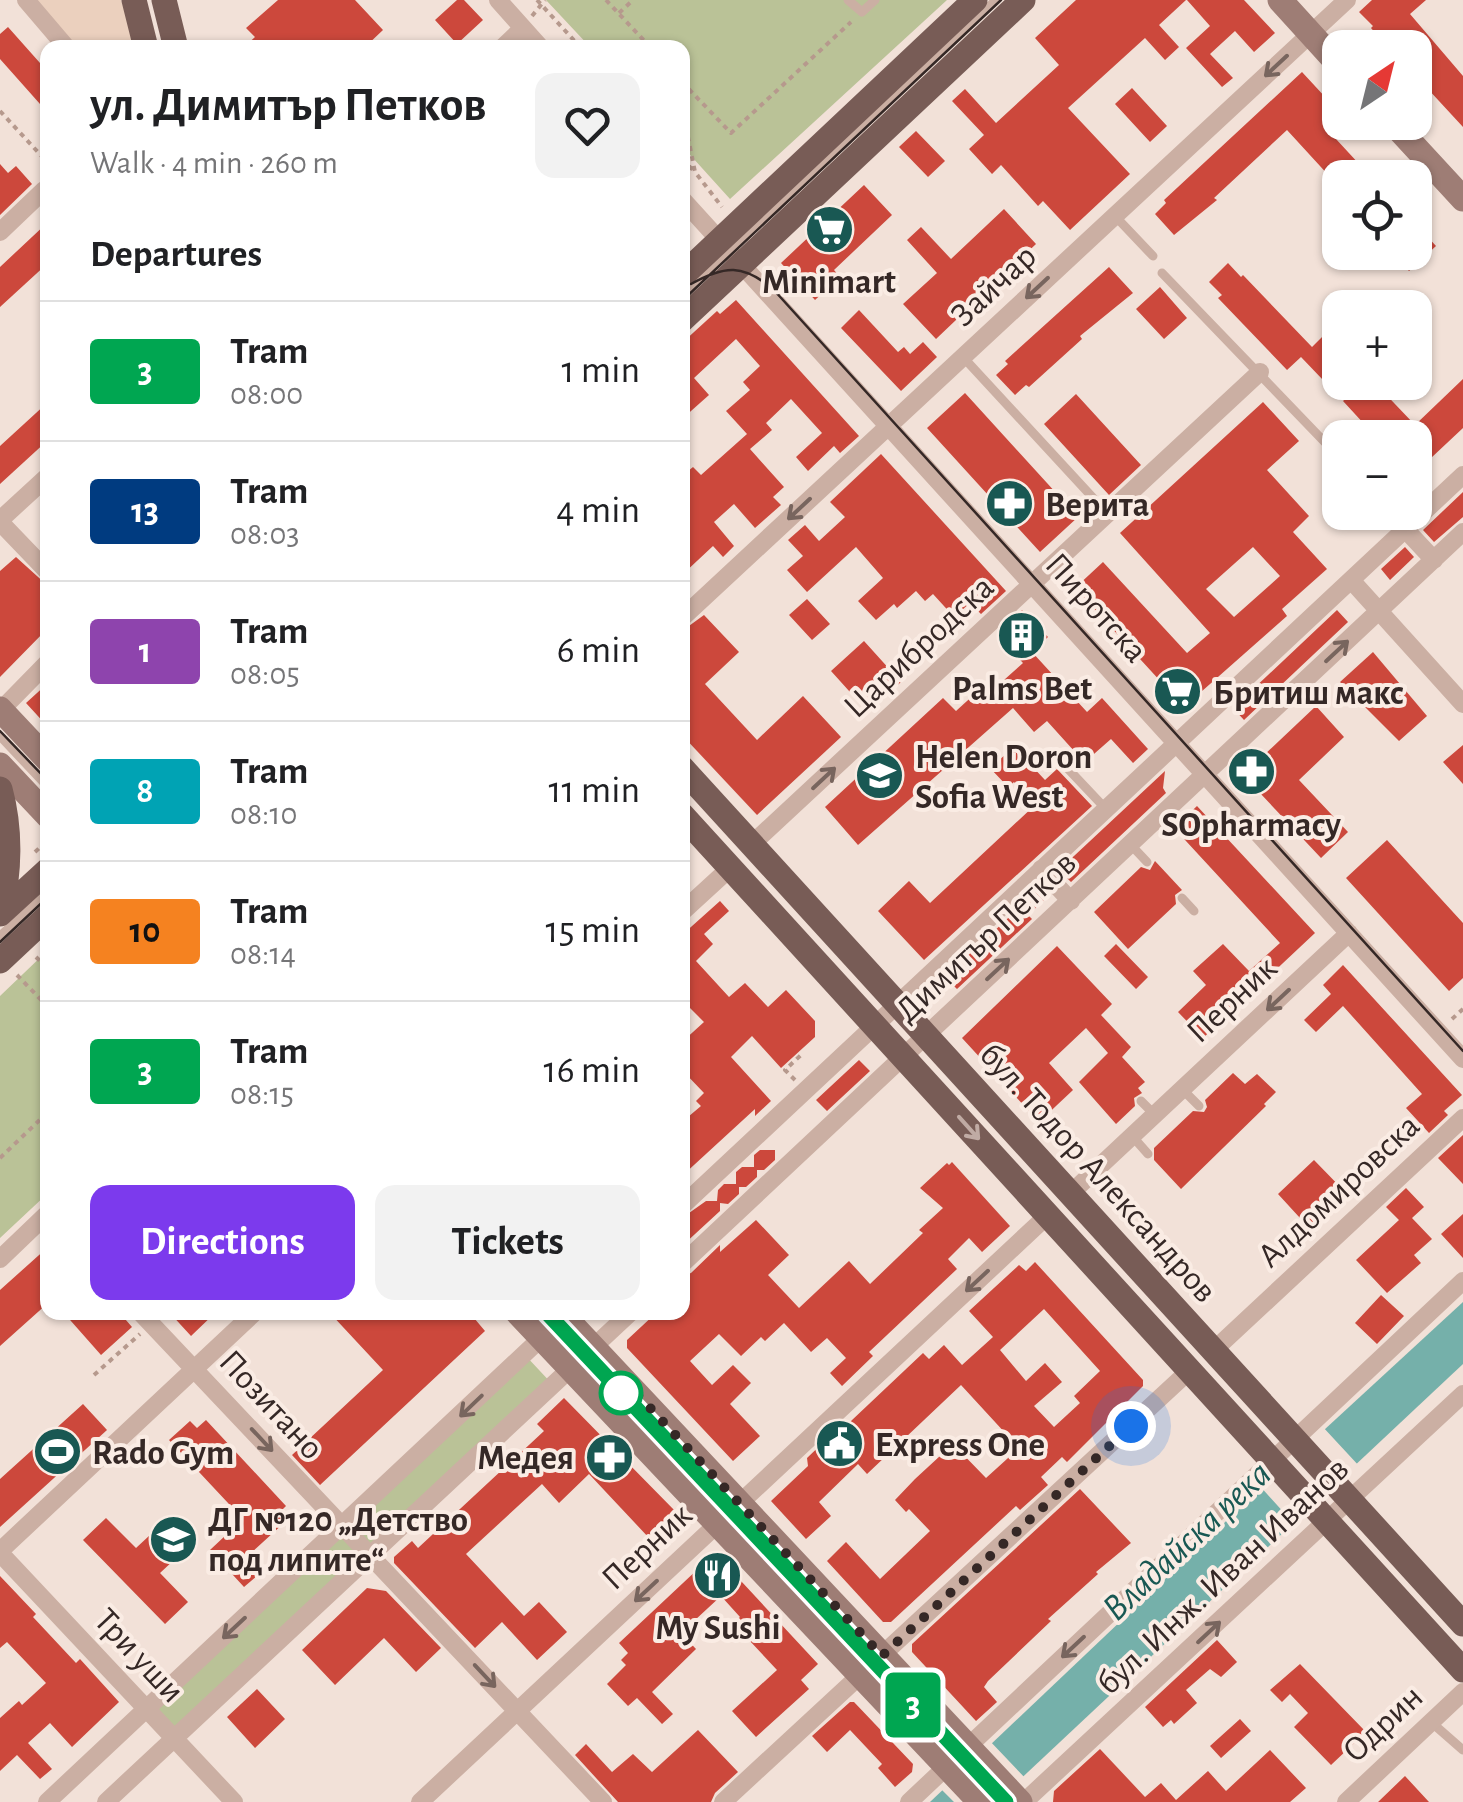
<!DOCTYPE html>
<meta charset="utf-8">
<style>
body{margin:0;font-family:"Alegreya Sans",sans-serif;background:#f2f2f2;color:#202124;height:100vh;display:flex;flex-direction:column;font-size:38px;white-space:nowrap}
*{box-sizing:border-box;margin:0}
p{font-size:32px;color:#757577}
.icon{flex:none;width:55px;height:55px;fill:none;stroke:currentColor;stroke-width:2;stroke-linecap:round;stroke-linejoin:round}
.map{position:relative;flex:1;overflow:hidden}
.side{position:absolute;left:40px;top:40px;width:650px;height:1280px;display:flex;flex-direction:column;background:#fff;border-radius:20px;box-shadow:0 2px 8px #0004}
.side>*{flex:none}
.badge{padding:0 20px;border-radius:8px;font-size:35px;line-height:65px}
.needle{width:65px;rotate:35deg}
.fabs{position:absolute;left:1322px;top:30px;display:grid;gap:20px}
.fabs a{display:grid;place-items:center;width:110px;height:110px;border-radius:20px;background:#fff;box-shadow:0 2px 8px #0004;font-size:50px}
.you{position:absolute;width:50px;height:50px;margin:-25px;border:8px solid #fff;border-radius:50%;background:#1a73e8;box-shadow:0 0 0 15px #1a73e833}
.map>.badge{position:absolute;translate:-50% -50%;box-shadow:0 0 0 5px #fff}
h2{padding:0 50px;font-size:38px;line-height:90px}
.round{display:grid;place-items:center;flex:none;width:105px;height:105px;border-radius:20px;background:#f2f2f2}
.summary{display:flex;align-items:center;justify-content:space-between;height:170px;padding:0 50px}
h1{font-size:48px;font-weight:700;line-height:75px}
.cta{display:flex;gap:20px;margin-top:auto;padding:20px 50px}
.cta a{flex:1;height:115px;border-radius:20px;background:#7c3aed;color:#fff;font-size:40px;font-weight:700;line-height:115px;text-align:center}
.cta a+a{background:#f2f2f2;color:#202124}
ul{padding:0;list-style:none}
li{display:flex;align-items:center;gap:30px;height:140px;padding:0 50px;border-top:2px solid #e0e0e0}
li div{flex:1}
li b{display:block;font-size:38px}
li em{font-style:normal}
li .badge{min-width:110px;font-weight:700;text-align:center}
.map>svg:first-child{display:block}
.green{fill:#bac297}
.plaza{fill:#ebd0be}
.water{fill:#75b0aa}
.pier{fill:#f2e1d8}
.building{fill:#cc483c;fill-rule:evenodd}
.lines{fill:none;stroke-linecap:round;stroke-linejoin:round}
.path{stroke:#b6998d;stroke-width:4;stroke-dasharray:5 5;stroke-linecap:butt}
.lane{stroke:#cbafa3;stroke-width:9}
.street{stroke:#cbafa3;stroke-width:18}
.secondary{stroke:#9e7d75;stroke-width:25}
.primary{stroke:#785c56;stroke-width:25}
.tram{stroke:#352826;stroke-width:2.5}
.oneway{stroke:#78655e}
.oneway2{stroke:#c0aba4}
.line-casing{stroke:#fff;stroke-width:22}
.line{stroke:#00a651;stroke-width:15}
.walk{stroke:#352826;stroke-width:10;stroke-dasharray:0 18}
.stop-dot{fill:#fff;stroke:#00a651;stroke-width:5}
.labels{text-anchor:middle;stroke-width:8;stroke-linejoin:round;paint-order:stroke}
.poi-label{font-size:35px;font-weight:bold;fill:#352826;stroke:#faece4;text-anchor:start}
.street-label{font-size:35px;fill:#352826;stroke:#faece4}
.water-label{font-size:38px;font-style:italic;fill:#195853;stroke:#faece4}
</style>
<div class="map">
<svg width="1463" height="1802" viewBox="0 0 1463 1802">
<rect width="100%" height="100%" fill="#f2e1d8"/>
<path class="green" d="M546 0H947L730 199 683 147 682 48 590 47Z
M47 951V1194L0 1238V996Z
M525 1355 554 1386 175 1739 147 1709Z"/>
<path class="plaza" d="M24 0H121L137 47H65Z"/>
<path class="water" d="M1463 1302V1364L996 1802H930L1261 1488Z"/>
<path class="pier" d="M1322 1426 1360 1467 1296 1526 1258 1484Z
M988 1739 1027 1780 1003 1802H954L939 1787Z"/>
<path class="building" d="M278 0H355L383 30 364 48H243L255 37 246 28Z
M457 0H464L483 20 457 44 435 20Z
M1076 0H1186L1159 25 1179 47 1165 60 1145 38 1068 108 1130 174 1070 230 1043 201 1038 206 1001 165 992 174 969 149 984 135 952 101 965 89 996 123 1059 65 1035 38Z
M1187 0H1244L1275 33 1254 52 1235 31 1210 54 1233 78 1222 87 1186 48 1210 26Z
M1372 0H1426L1410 14 1463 76V127L1415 75V48H1388L1371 28 1373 26 1359 12Z
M8 27 48 72V113L0 59V34Z
M1302 72 1339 112 1324 126 1372 178H1331L1287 130 1214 198 1217 200 1174 235 1155 214 1166 203 1164 200Z
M1132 88 1167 126 1150 142 1115 104Z
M916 131 945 161 928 177 899 147Z
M0 164 8 173 16 166 32 184 0 215Z
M864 185 892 215 834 270 840 277 815 300 781 263Z
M1004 209 1036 244 936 339 903 304 937 273 907 240 921 227 951 259Z
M48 222V263L0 307V267Z
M1415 223 1436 246 1409 271 1392 252H1415Z
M1228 263 1241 277 1243 275 1312 347 1326 333 1340 347V382H1374L1415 425 1463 379V428L1415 473V438H1377L1343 401 1346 398 1326 377 1323 380 1301 357 1287 370 1218 298 1222 295 1209 282Z
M1109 267 1133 293 1080 336 1082 339 1029 387 1026 385 1015 395 996 375 1008 364 1005 361Z
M1160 287 1187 318 1164 339 1136 309Z
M736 300 859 436 840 453 834 446 808 471 796 457 822 433 791 399 766 423 772 430 750 449 784 487 773 497 781 505 755 528 734 504 714 522 734 546 723 557 713 546 682 575V501L689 495 682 488V476L693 467 701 475 747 434 726 411 750 390 743 382 760 366 736 339 694 378 709 395 682 419V343L717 311 720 314Z
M859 310 898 352 904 347 910 354 923 342 937 357 901 391 841 328Z
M965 393 1078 517 1040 552 927 428Z
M1076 394 1141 465 1109 495 1044 424Z
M48 402V440L0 484V446Z
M1263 402 1299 441 1267 470 1309 516 1293 532 1327 569 1282 609 1287 616 1184 707 1075 588 1103 562 1187 653 1210 633 1120 533ZM1253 547 1280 576 1234 617 1206 589Z
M881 454 1006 591 981 614 970 603 954 617 933 594 925 601 916 591 897 608 894 604 876 620 858 601 883 578 856 547 807 592 787 570 803 556 788 540 805 525 819 541 845 517 830 502Z
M1463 492V517L1434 542 1423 530Z
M1405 547 1414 557 1390 580 1381 569Z
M16 557 48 586V628L0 677V571Z
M807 599 830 624 812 640 789 615Z
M1022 610 1048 637 1032 652 1087 712 1102 698 1148 749 1133 763 1111 739 1078 768 1069 758 1075 752 1047 721 1034 732 1013 708 858 845 825 807 943 698 956 711 989 681 995 688 1023 663 997 635Z
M1337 610 1348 622 1244 720 1233 708Z
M704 615 739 652 705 684 757 740 803 696 841 737 757 815 682 735V631Z
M864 641 901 682 868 712 831 671Z
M1373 652 1427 716 1399 741 1340 682Z
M48 683V727L26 703Z
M1316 706 1344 737 1299 780 1348 832 1321 858 1243 775Z
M1463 745V784L1443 762Z
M1014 747 1045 780 1057 769 1092 806 924 960 878 911 909 881 930 903 1035 805 1014 782 1008 787 990 768Z
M1165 771 1163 788 1166 793 1071 882 1059 870Z
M1197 806 1315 933 1203 1038 1178 1012 1206 985 1193 971 1223 944 1249 971 1280 943 1174 828Z
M1387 840 1463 923V978L1449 991 1346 878Z
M1155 861 1182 890 1175 895 1176 904 1128 949 1094 912 1141 867 1150 870Z
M1037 891 1045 899 1028 915 1032 919 957 989 945 977Z
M720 901 729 911 704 934 713 944 696 961 729 997 745 983 768 1007 786 990 815 1021V1037L781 1068 752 1036 731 1057 771 1101 755 1116V1109L682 1176V1122L701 1106 696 1101 704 1093 682 1070V1060L689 1055 682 1048V1042L704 1022 682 1000V935Z
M1116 944 1148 977 1136 989 1104 956Z
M1057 946 1112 1004 1101 1015 1131 1047 1122 1057 1145 1082 1138 1088 1142 1093 1134 1098 1135 1106 1116 1124 1079 1082 1108 1053 1086 1028 1049 1063 1073 1090 1039 1122 962 1038Z
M1343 965 1462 1095 1444 1111 1448 1115 1429 1133 1406 1108 1422 1094 1343 1006 1316 1032 1304 1020 1331 994 1323 985Z
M859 1060 870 1071 827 1111 816 1100Z
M1233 1073 1245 1084 1257 1074 1276 1092 1264 1104 1266 1106 1181 1189 1154 1160V1148L1193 1111 1204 1112 1207 1107 1205 1100Z
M1463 1135V1184L1438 1158Z
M760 1150H775V1160L764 1170H757V1177L746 1187H739V1194L728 1204 720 1203V1211L682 1246V1218L706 1201H717L718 1190 724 1184H736V1172L742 1167H754V1155Z
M1314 1160 1348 1195 1311 1230 1278 1194Z
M952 1162 1010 1226 982 1252 969 1238 948 1259 957 1269 869 1352 873 1356 842 1386 830 1373 846 1358 827 1338 811 1352 784 1323 765 1341 761 1337 741 1356 719 1334 690 1361 712 1385 733 1365 751 1383 730 1404 760 1436 733 1461 627 1348V1340L657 1312H682V1276L691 1273 720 1245V1252L756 1220 789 1255 768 1275 799 1308 849 1261 870 1284 923 1233 919 1230 943 1208 920 1188 947 1163 949 1165Z
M1406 1188 1424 1207 1412 1218 1432 1239 1414 1255 1421 1263 1387 1293 1356 1260 1399 1220 1386 1207Z
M1463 1214V1258L1441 1234Z
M48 1247V1303L0 1346V1290Z
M1035 1262 1143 1380V1386L1067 1462 1062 1457 1041 1477 1048 1485 1020 1510 1016 1506 891 1622H883L827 1561 846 1542 880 1579 930 1531 909 1509 906 1512 895 1500 915 1479 953 1444 986 1478 1019 1448 961 1385 867 1474 858 1464 819 1502 831 1516 806 1539 771 1501 808 1466 807 1458 831 1435 833 1438 923 1353 929 1359 944 1345 962 1365 993 1337 969 1311 1019 1265 1026 1271ZM1044 1309 1100 1371 1074 1396 1080 1403 1054 1427 1034 1406 1062 1382 1045 1363 1026 1381 1000 1350Z
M1381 1295 1404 1316 1377 1344 1355 1323Z
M63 1312H119L132 1327 101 1355Z
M169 1312H216L191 1336Z
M329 1312H469L485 1331 320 1485 292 1455 383 1370Z
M564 1398 678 1514 650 1539 589 1474 559 1503 542 1484 466 1554 524 1616 539 1602 567 1632 537 1660 502 1622 475 1648 394 1563V1557L412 1541 418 1548 544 1431 537 1424Z
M83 1404 107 1430 0 1527V1479Z
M206 1420 286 1506 278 1514 285 1522 250 1554 264 1570 244 1587 210 1550 243 1519 169 1440 190 1421 197 1428Z
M1080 1489 1131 1543 1096 1572 1098 1574 1048 1619 1051 1621 988 1681 984 1687 997 1702 976 1721 912 1652V1644Z
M106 1518 136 1548 150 1535 174 1560 160 1573 188 1602 165 1624 83 1540Z
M715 1553 818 1664 801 1680 809 1689 756 1737 732 1711 777 1670 733 1623 740 1617 721 1596 681 1633 696 1649 652 1692 673 1714 662 1724 637 1698 628 1706 607 1684 626 1665 621 1660 628 1653 619 1643Z
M0 1576 36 1614 33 1617 76 1663 80 1659 119 1702 72 1747 50 1723 28 1743 52 1769 40 1779 17 1755 0 1771V1718L19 1701 22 1705 46 1683 7 1642 0 1648Z
M367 1588 386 1591 441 1648 416 1672 384 1638 335 1685 302 1650Z
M1217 1640 1237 1662 1221 1677 1210 1669 1186 1690 1197 1703 1174 1724 1171 1720 1163 1727 1145 1707Z
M1300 1664 1366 1732 1331 1765 1294 1727 1308 1713 1290 1694 1282 1702 1270 1690Z
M257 1689 285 1719 255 1748 227 1717Z
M850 1702H854L913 1764 912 1772 895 1787 878 1768 882 1764 850 1730 827 1752 812 1736Z
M1240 1719 1251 1731 1221 1758 1210 1746Z
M698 1730 738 1772 715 1793 711 1802H618L575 1755 586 1744 612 1772 633 1754 652 1772Z
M1100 1749 1145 1797 1161 1783 1176 1800 1208 1771 1226 1791 1270 1750 1306 1788 1290 1802H1053L1054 1791Z
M1405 1776 1429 1802H1378Z"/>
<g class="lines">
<path class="path" d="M537 0 581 48
M606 0 651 48
M619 13 633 0
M532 16 545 0
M682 82 731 133 851 22
M682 107 695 172 722 207
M0 111 48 163
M682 159 693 170
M35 852 48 840
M36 957 48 969
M17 975 48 1007
M1452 1019 1463 1009
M795 1080 785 1070 801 1055
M0 1158 48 1112
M94 1375 140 1334"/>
<path class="lane" d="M848 0 862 12 875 0
M1115 216 1153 256
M1162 273 1340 458
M682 296 996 0
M963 357 1107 513
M1390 512 1405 529
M0 736 48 787
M1054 754 1105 808
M1131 845 1147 862
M1182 898 1194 911
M0 936 48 892
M1182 1089 1199 1106
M1141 1101 1155 1115
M1133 1137 1148 1154
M1431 1722 1463 1750"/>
<path class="street" d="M26 0 67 48
M498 0 541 48
M502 48 523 28
M682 199 1463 1059
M0 232 44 190
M0 520 48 476
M0 522 48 572
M1405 529 1434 560
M1351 580 1463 704
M682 618 1347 0
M1 710 48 662
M752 844 1260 372
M1041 869 1071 901
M682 912 730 868
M1070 1194 1349 933
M682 1206 1463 475
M0 1259 48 1213
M682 1264 1463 532
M140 1312 603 1802
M1213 1351 1463 1118
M0 1551 255 1312
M0 1553 234 1802
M47 1802 569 1312
M106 1802 631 1312
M420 1802 1048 1215
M723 1802 1189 1371
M909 1802 1463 1281
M1024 1802 1463 1394
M1346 1802 1463 1692"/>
<path class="secondary" d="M1280 0 1340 66
M1392 122 1463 199
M0 709 48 760
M0 765 48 816
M517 1312 980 1802
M560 1312 1020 1802"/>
<path class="primary" d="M134 0 146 48
M164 0 176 48
M682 276 975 0
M682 320 1023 0
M682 768 1463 1624
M0 789C11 829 10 873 0 913
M682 815 1463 1670
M0 914 48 870
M0 961 48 916"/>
<path class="tram" d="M691 284C725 265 743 264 773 289L1463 1051
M682 301 1001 0
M0 731 48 781
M0 942 48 897
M533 1312 994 1802"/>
</g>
<defs><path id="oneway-shaft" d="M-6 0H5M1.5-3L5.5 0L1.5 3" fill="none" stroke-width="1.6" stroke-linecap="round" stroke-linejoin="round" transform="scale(2.5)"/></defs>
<g class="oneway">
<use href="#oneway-shaft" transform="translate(1276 66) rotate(137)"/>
<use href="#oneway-shaft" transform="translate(1037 288) rotate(137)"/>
<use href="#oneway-shaft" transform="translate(799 509) rotate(137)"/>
<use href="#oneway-shaft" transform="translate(1337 651) rotate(-43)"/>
<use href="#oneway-shaft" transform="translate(824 778) rotate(-43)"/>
<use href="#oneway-shaft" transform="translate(998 969) rotate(-43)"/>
<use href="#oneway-shaft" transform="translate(1278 1000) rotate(137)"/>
<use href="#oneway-shaft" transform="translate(977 1281) rotate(137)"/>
<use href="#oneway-shaft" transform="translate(471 1406) rotate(136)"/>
<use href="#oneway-shaft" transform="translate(262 1440) rotate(47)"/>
<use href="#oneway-shaft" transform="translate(646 1591) rotate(137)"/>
<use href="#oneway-shaft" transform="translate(234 1628) rotate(137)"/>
<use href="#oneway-shaft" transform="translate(1209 1632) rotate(-43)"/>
<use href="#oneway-shaft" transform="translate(1073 1647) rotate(137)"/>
<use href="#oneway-shaft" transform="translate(485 1676) rotate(47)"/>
</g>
<use class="oneway2" href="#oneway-shaft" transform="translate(969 1128) rotate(48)"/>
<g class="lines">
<defs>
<path id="line" d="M546 1312 1006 1802"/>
</defs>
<use href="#line" class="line-casing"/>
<use href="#line" class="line"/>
<path class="walk" d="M621 1393 637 1394 882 1656 1131 1426"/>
</g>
<defs>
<symbol id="supermarket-disc" viewBox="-11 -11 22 22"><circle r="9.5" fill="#195853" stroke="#faece4"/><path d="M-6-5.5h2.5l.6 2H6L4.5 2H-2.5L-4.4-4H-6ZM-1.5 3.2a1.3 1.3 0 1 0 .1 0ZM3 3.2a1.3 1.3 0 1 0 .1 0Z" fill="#fff"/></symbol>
<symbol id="pharmacy-disc" viewBox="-11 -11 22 22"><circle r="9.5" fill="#195853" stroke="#faece4"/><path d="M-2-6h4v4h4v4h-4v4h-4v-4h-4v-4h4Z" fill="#fff"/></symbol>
<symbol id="building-disc" viewBox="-11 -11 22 22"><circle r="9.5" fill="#195853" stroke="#faece4"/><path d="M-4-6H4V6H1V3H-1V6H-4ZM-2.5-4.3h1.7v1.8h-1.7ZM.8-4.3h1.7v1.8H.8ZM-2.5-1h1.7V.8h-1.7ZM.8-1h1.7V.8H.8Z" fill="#fff"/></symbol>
<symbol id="school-disc" viewBox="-11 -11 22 22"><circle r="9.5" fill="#195853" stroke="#faece4"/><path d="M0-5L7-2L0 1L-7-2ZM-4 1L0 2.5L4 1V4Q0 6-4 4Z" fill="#fff"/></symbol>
<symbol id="civic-disc" viewBox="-11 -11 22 22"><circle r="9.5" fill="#195853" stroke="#faece4"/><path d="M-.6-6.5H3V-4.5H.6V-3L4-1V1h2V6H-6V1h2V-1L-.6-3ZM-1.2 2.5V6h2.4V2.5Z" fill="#fff"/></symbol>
<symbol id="stadium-disc" viewBox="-11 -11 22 22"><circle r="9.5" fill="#195853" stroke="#faece4"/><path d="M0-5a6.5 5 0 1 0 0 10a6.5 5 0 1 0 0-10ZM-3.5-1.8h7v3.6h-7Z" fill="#fff"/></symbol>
<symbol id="restaurant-disc" viewBox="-11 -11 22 22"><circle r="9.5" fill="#195853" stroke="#faece4"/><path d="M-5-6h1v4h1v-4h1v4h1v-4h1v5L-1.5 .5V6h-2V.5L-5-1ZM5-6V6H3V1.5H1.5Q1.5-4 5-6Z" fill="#fff"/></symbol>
</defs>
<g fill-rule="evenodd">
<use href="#supermarket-disc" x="802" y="202" width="55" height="55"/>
<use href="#pharmacy-disc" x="982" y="476" width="55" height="55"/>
<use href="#building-disc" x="994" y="608" width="55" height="55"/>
<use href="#supermarket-disc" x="1150" y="664" width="55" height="55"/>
<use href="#pharmacy-disc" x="1224" y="744" width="55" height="55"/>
<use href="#school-disc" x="852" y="748" width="55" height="55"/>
<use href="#civic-disc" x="812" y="1416" width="55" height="55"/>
<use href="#stadium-disc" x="30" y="1424" width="55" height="55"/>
<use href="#pharmacy-disc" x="582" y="1430" width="55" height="55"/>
<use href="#school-disc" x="146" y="1512" width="55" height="55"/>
<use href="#restaurant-disc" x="690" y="1548" width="55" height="55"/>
</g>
<circle class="stop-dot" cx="621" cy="1393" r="20"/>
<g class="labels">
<g class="poi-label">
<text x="829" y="293" text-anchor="middle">Minimart</text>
<text x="1045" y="516">Верита</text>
<text x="1022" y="700" text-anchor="middle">Palms Bet</text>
<text x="1213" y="704">Бритиш макс</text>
<text x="915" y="768">Helen Doron<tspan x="915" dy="40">Sofia West</tspan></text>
<text x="1251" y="836" text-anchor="middle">SOpharmacy</text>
<text x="875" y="1456">Express One</text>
<text x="92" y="1464">Rado Gym</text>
<text x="574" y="1469" text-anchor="end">Медея</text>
<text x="208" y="1531">ДГ №120 „Детство<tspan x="208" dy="40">под липите“</tspan></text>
<text x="718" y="1639" text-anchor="middle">My Sushi</text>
</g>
<g class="street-label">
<text transform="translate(993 285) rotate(-43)" y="12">Зайчар</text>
<text transform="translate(1097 607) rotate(48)" y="12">Пиротска</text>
<text transform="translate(918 646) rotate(-43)" y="12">Царибродска</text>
<text transform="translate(985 936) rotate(-43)" y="12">Димитър Петков</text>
<text transform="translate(1231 999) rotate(-43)" y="12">Перник</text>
<text transform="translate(1099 1172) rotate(48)" y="12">бул. Тодор Александров</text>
<text transform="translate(1338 1190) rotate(-43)" y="12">Алдомировска</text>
<text transform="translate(272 1404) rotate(47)" y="12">Позитано</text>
<text transform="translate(646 1546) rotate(-43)" y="12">Перник</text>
<text transform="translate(1222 1575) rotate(-43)" y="12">бул. Инж. Иван Иванов</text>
<text transform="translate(140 1655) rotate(47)" y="12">Три уши</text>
<text transform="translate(1382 1723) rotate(-43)" y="12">Одрин</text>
</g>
<g class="water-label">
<text transform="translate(1186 1540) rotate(-43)" y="13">Владайска река</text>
</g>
</g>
</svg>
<div class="fabs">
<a><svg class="needle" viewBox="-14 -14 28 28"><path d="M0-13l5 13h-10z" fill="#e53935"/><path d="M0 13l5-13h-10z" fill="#757577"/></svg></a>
<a><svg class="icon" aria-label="locate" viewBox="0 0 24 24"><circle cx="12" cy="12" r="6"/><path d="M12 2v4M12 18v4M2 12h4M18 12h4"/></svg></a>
<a>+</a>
<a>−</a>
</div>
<div class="you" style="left:1131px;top:1426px"></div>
<b class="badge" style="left:913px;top:1705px;background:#00a651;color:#fff">3</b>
<section class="side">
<div class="summary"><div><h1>ул. Димитър Петков</h1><p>Walk · 4 min · 260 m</p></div><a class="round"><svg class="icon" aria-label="heart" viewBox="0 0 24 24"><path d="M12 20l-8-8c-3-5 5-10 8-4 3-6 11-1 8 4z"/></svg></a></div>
<h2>Departures</h2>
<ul>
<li><span class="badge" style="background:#00a651;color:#fff">3</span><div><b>Tram</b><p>08:00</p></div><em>1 min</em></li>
<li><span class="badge" style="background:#003b80;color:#fff">13</span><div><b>Tram</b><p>08:03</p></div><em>4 min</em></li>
<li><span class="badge" style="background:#8e44ad;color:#fff">1</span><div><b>Tram</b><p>08:05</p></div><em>6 min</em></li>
<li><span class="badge" style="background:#00a3b4;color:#fff">8</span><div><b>Tram</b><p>08:10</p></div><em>11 min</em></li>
<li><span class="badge" style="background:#f58220;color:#111">10</span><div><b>Tram</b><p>08:14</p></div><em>15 min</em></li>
<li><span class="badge" style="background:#00a651;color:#fff">3</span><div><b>Tram</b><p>08:15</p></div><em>16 min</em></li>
</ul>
<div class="cta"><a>Directions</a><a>Tickets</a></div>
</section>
</div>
